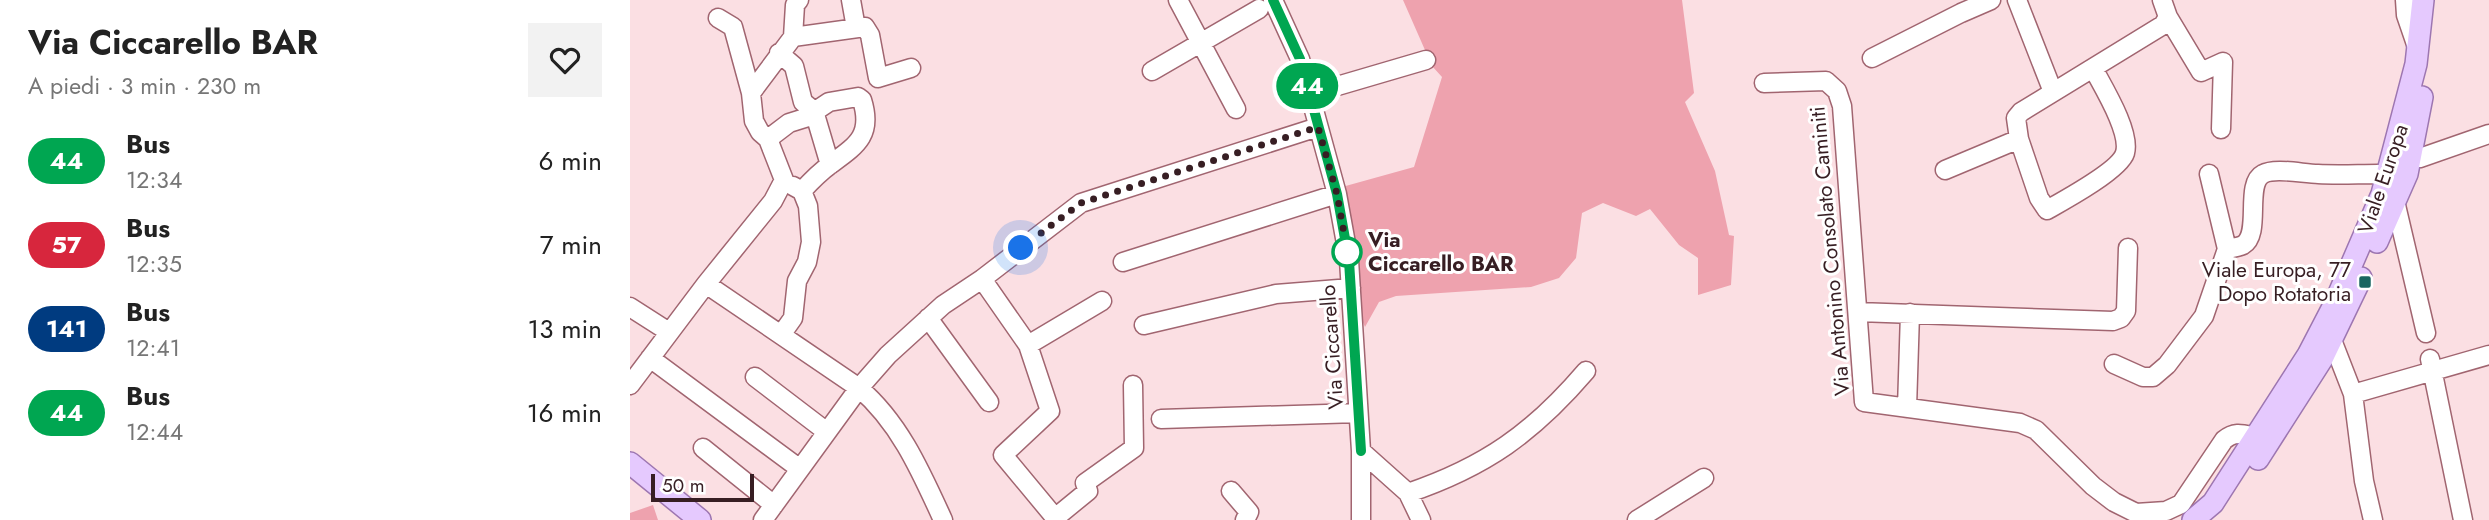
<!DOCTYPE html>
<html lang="it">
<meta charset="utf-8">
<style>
body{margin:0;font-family:Jost,sans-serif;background:#f2f2f2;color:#222;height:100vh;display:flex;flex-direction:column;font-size:26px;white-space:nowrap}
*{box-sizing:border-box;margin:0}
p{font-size:23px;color:#767676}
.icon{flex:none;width:38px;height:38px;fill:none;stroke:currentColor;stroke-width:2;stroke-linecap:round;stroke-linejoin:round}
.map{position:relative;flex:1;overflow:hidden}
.side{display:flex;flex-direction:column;background:#fff;width:630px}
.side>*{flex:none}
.badge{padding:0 14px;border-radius:23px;font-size:24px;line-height:46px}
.scale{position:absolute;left:21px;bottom:18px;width:103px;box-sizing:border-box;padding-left:7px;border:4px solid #371e23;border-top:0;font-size:19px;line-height:24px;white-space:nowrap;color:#371e23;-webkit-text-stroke:5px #fff;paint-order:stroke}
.you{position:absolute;width:35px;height:35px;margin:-18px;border:5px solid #fff;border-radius:50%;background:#1a73e8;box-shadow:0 0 0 10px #1a73e833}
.map>.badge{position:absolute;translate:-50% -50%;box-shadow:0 0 0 4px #fff}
.round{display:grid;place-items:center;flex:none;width:74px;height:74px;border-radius:0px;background:#f2f2f2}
.summary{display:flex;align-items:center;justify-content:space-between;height:119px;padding:0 28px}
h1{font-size:33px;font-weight:700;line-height:52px}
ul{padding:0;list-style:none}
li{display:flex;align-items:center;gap:21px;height:84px;padding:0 28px}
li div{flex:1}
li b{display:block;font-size:26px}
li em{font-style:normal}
li .badge{min-width:77px;font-weight:700;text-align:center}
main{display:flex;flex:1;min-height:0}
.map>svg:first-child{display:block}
.green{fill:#eea2ae}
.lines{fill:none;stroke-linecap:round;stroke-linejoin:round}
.minor-casing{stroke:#a16570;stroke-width:21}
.major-casing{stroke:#9d76b1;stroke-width:24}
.minor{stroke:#fff;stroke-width:18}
.major{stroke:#e5c9fe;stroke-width:21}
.line-casing{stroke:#fff;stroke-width:16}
.line{stroke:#00a651;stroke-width:10}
.walk{stroke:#371e23;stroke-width:7;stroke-dasharray:0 12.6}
.stop-dot{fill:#fff;stroke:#00a651;stroke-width:3.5}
.poi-dot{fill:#186560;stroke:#fff;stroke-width:2.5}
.labels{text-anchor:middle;stroke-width:6;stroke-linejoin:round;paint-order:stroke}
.street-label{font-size:21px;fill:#371e23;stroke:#fff}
.stop-label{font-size:21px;font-weight:bold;fill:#371e23;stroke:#fff;text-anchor:start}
.poi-label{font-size:21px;fill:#371e23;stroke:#fff;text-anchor:end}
</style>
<main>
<section class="side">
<div class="summary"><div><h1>Via Ciccarello BAR</h1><p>A piedi · 3 min · 230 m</p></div><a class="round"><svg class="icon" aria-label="heart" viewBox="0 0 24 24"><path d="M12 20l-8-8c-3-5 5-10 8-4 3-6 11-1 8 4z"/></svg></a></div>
<ul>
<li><span class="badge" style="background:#00a651;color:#fff">44</span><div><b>Bus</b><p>12:34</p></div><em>6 min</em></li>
<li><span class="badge" style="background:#d7263d;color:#fff">57</span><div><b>Bus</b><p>12:35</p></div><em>7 min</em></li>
<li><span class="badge" style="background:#003b80;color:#fff">141</span><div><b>Bus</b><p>12:41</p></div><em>13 min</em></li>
<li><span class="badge" style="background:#00a651;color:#fff">44</span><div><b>Bus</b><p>12:44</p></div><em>16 min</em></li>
</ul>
</section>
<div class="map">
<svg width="1859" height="520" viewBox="0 0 1859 520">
<rect width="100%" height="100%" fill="#fbdfe3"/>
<path class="green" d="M773 0H1052L1064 93 1055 102 1085 171 1099 235 1104 236 1101 285 1068 295V258L1049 245 1020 209 1006 216 973 203 952 213 946 258 929 278 901 287 766 296 749 302 735 327 729 313 712 187 784 167 812 77 802 66Z
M23 505 28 520H0V513Z"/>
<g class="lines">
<defs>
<path id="minor" d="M221 0 226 28
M548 0 606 109
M643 0 670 59 707 194 719 260 731 451V520
M1387 0 1423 92
M1775 0 1776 15 1787 47
M1538 17 1571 72 1593 62 1591 129
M88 18 103 27 121 93
M163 37 165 5 169 0
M149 53 164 66 173 102 184 111 200 165
M1242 58 1331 13 1361 0
M522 71 629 9
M1134 83 1196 81 1207 91 1212 106 1234 402 1390 423 1406 430 1463 486 1484 502 1506 513 1536 511 1551 504 1594 440C1605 431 1612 434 1625 437
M680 94 796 60
M138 139 159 123 175 118 199 102 228 97 232 100C243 135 227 145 201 164 190 172 181 181 172 191
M1389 139 1409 198 1417 210C1433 201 1490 170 1495 153 1501 132 1473 87 1463 68
M1769 155 1790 158 1859 134
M1315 170 1389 139 1386 118 1391 112 1533 25 1538 17 1532 0
M1765 201 1796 333
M1597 249C1601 248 1609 247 1613 245 1632 234 1614 184 1633 174 1645 167 1674 174 1688 174 1708 175 1728 174 1748 174L1758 176
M493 262 707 194
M352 279 398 345 472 301
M76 284 143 201 154 180 138 139 130 132 124 121 121 93 163 37 235 27 240 35 248 78 281 68
M0 307 39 332
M1228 312 1483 321 1491 318 1496 311 1498 248
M298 318 359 402
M514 325 646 294 721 288
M151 335 163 318 167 281 177 262 181 242 178 206 172 191 163 186
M1702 340 1723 394 1734 481 1743 520
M398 345 420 411 373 455 427 520
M20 358 170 469
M1800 359 1833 520
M1484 364 1513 377H1523L1537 365 1574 316 1597 249 1579 174
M125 377 197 432
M0 385 76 284 229 388C270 423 291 472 313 520
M1723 394 1859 355
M1277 408 1280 313
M531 419 728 413
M73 448 144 505
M731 451 778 493 791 520
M601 491 619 512 615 520
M778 493C855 467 903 433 956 371
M425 518 458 491 455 483 504 448 503 385
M133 520 229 388 258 355 313 305 352 279 451 203 688 127
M1007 520 1074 478"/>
<path id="major" d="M1747 242 1777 174 1792 97
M1628 459 1692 359 1731 278
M0 463 70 520
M1563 520 1583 503 1678 355 1704 305 1752 194 1786 64 1793 0"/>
</defs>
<use href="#minor" class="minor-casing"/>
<use href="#major" class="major-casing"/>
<use href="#minor" class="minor"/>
<use href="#major" class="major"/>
</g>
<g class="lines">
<defs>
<path id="line" d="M643 0 670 59 707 194 719 261 731 451"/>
</defs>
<use href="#line" class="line-casing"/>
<use href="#line" class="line"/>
<path class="walk" d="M391 248 451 203 688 127 707 194 719 261 717 252"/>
</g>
<circle class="stop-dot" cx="717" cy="252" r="14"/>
<rect class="poi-dot" x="1728" y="275" width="14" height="14" rx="3.5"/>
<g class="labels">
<g class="street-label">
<text transform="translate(1753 179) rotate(-71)" y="7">Viale Europa</text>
<text transform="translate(1200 251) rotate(-95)" y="7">Via Antonino Consolato Caminiti</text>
<text transform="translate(702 347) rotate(-94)" y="7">Via Ciccarello</text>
</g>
<g class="stop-label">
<text x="738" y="247">Via<tspan x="738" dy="24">Ciccarello BAR</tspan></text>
</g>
<g class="poi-label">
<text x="1721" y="277">Viale Europa, 77<tspan x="1721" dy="24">Dopo Rotatoria</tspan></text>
</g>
</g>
</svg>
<div class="scale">50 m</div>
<div class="you" style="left:391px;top:248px"></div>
<b class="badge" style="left:677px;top:86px;background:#00a651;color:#fff">44</b>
</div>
</main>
